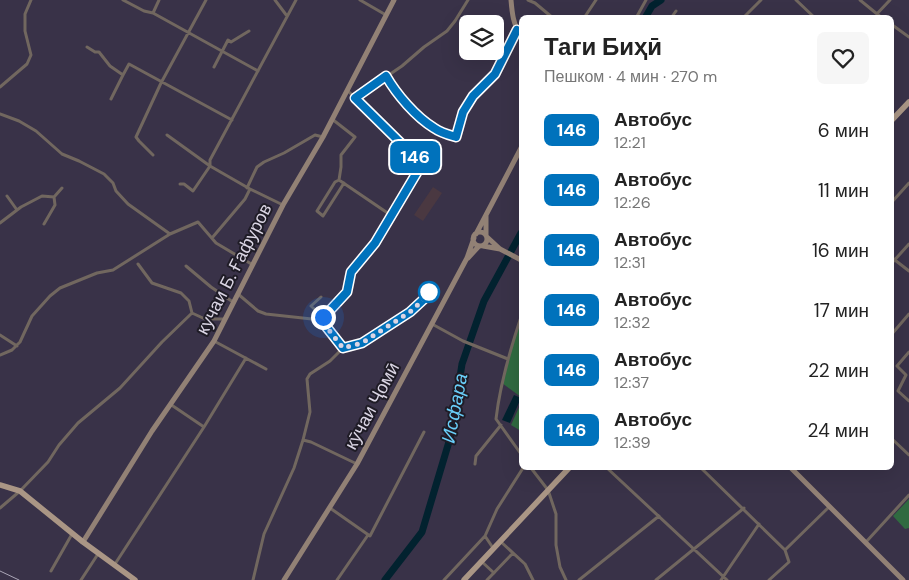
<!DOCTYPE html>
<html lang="ru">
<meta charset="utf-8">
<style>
body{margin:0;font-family:"DM Sans",sans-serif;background:#f6f6f6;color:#222;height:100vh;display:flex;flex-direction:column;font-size:19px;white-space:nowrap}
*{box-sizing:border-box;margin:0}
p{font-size:16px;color:#767676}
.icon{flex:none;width:28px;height:28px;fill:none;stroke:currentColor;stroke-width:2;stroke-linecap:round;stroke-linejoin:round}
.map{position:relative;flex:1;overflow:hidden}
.side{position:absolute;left:519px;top:15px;width:375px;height:455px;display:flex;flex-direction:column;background:#fff;border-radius:8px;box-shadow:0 5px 20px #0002}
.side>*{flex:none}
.badge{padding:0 10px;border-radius:8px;font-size:18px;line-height:32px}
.fabs{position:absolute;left:459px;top:15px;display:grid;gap:10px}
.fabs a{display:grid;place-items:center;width:45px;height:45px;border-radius:8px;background:#fff;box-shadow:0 5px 20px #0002;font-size:25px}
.you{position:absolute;width:25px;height:25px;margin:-12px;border:4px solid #fff;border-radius:50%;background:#1a73e8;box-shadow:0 0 0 8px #1a73e833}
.map>.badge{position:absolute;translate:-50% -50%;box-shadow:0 0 0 2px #fff}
.round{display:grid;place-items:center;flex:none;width:52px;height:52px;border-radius:8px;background:#f6f6f6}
.overview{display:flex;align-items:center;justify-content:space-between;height:85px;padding:0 25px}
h1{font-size:24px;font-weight:600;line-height:38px}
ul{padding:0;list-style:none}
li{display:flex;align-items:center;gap:15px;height:60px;padding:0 25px}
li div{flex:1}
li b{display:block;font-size:19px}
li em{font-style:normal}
li .badge{min-width:55px;font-weight:700;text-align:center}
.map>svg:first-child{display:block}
.commercial{fill:#4a3841}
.green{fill:#306a40}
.water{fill:#02222f}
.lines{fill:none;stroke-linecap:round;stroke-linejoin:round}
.river{stroke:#02222f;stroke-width:7}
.street{stroke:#71675f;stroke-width:3}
.secondary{stroke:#928175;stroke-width:5}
.primary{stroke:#aa9685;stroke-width:5.5}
.rail{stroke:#aba6b7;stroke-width:1}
.line-casing{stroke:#fff;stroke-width:11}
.line{stroke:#0072bc;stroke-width:8}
.walk{stroke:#dad5e4;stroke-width:5;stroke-dasharray:0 9}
.stop-dot{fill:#fff;stroke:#0072bc;stroke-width:2.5}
.labels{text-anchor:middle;stroke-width:4;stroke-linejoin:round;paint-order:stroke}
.street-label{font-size:18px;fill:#dad5e4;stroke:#1f1c26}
.water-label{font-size:19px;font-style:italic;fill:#6acff9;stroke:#1f1c26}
</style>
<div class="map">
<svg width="909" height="580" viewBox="0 0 909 580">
<rect width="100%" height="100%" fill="#393248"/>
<path class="commercial" d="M433 187 442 193 423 221 414 215Z"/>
<path class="green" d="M521 316V397L502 383Z
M521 403V431L511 425Z
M909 499V528L905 529 893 516Z"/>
<path class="water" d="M514 395 521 398 510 423 502 420Z"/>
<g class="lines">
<path class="river" d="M645 18 652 6 661 0
M385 580 422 532 451 435 462 364 484 301 521 233"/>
<path class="street" d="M123 0 144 11 153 13 258 71
M275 0 287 16
M360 0 386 15
M528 0 535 3 553 18
M796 0 815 18
M860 0 882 18
M153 13 159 0
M584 18 596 0
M636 18 646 0
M671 18 676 11
M743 18 761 0
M873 18 890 0
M891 24 909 37
M87 47 95 52H99L110 66 123 75 129 64 232 120
M214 67 228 40 231 42 249 31
M386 76C397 96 415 116 434 128 441 132 449 135 457 137L463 112 473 97 495 74 517 30
M0 87 27 64 31 55 25 31V14L31 0
M355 98 402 66 424 47 447 31 455 21 468 0
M111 99 123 75
M0 114 19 121 36 131 62 154 79 161 104 174 113 183 116 191 128 204 170 234
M332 119 355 137 341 155V167L339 180 392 216
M167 135 210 166 193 191 184 184H180
M153 155 139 141 136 137 161 83 206 0
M339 180 335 182 317 211 323 216 344 183
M247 188 257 167 264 162 284 153 315 135 323 137
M7 196 17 210
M891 203 909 183
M283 205 250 189 210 166V160L296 0
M0 223 21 207 42 196 54 197 62 188
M44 224 55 205 54 197
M212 238 245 199 250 189
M891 257 909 271
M138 264 152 283 181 293 189 301 192 313 205 319H224
M891 264 909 244
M186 266 211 287 233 302
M238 294 258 311 266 314 321 320
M321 297 311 306 323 317
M521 317C510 350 500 384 496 419L521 454
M321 320 347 292 351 272 375 243 423 164 348 91
M432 324 463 341 508 359
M0 335 17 346
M891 335 909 314
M214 341 266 369
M343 348 362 343 410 313 424 299 432 289
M909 352 897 366 906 375 898 391 909 401
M0 355 12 350 20 342 32 316 50 296 60 288 97 273 113 270 170 234 198 222 216 243 253 265
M170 404 204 427
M891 438 909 455
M303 440 311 442 357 464
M475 464 476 456 501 425
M531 468 548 490 556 514V545L560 567 566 580
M607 468 727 580
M701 468 785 550 789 562 769 580
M0 508 20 491 48 462 59 445 78 423 120 388 162 342 192 313
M330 508 370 536 424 432
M485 536 493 548
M500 541 525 564 533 580
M866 542 909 495
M785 550 829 507
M481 561 494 573
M115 564 204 427 246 358
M51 571 72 534
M81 580 98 554
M253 580 264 534 294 468 303 440 310 412 307 379 310 374 330 361 343 348 321 320
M337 580 368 535
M444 580 485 536 497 509 523 468
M487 580 513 553
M579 580 659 516
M656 580 744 508
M721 580 759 524"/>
<path class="secondary" d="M511 0C512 12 513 25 521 35
M486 216V235
M473 239a7 7 0 1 1 14 0a7 7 0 1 1-14 0Z
M476 234 521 148
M487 237 500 249 521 260
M483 246 500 249
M468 258 479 246
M791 468 903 580
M83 542 152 431 214 341 283 205 323 137 394 0
M284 580 357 464 467 258 474 238"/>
<path class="primary" d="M891 121 909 102
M0 485 20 491 83 542 135 580
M464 580 569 468"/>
<path class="rail" d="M0 571 19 580"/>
</g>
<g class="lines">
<defs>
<path id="line" d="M432 289 424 299 410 312 362 343 343 348 321 320 347 292 351 272 375 243 422 164 355 98 386 76C397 95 416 117 434 128 441 133 449 135 456 137L463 112 473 96 495 74 517 30"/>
</defs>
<use href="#line" class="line-casing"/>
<use href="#line" class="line"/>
<path class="walk" d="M323 317 321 320 343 348 362 343 410 312 424 299 432 289 429 292"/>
</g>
<circle class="stop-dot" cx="429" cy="292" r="10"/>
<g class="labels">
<g class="street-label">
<text transform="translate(234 269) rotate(-63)" y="6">кучаи Б. Ғафуров</text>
<text transform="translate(372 406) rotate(-62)" y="6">кӯчаи Ҷомӣ</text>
</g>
<g class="water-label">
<text transform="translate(454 408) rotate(-79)" y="7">Исфара</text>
</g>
</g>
</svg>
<div class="fabs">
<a><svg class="icon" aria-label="layers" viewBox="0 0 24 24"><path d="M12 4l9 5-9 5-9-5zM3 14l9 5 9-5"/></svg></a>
</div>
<div class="you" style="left:323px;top:317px"></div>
<b class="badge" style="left:415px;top:157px;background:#0072bc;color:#fff">146</b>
<section class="side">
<div class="overview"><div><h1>Таги Биҳӣ</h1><p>Пешком · 4 мин · 270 m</p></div><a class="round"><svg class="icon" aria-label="heart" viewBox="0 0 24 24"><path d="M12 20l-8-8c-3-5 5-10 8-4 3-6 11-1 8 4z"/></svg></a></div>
<ul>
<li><span class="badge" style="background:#0072bc;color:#fff">146</span><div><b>Автобус</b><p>12:21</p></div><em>6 мин</em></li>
<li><span class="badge" style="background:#0072bc;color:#fff">146</span><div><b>Автобус</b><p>12:26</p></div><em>11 мин</em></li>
<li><span class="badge" style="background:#0072bc;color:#fff">146</span><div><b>Автобус</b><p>12:31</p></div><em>16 мин</em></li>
<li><span class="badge" style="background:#0072bc;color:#fff">146</span><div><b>Автобус</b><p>12:32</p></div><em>17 мин</em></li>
<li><span class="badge" style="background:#0072bc;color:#fff">146</span><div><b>Автобус</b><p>12:37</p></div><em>22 мин</em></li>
<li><span class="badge" style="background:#0072bc;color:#fff">146</span><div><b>Автобус</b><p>12:39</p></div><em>24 мин</em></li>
</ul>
</section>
</div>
